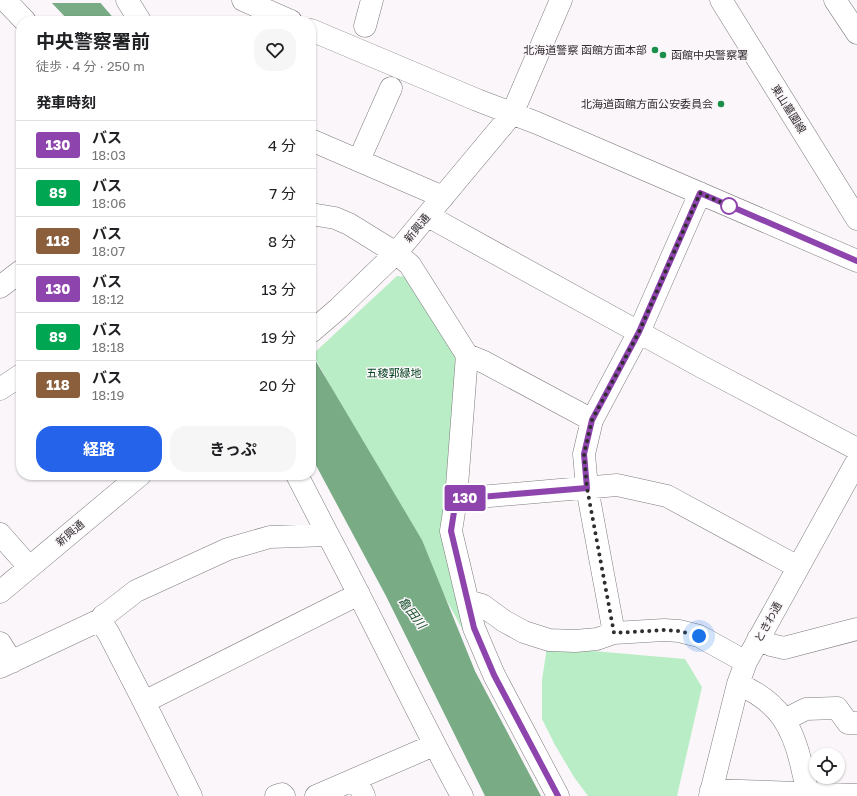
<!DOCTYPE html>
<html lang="ja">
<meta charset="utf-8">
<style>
body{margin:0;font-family:"Golos Text","Noto Sans JP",sans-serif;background:#f6f6f6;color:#202124;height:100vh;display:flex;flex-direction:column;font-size:15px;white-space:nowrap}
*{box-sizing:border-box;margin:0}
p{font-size:13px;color:#757577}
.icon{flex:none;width:22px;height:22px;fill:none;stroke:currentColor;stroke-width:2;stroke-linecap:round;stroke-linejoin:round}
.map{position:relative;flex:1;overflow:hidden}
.details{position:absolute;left:16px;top:16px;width:300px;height:464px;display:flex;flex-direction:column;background:#fff;border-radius:16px;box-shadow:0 1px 3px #0004}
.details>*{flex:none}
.badge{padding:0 8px;border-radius:3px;font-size:14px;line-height:26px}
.tools{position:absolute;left:809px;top:748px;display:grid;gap:8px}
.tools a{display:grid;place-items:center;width:36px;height:36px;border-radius:50%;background:#fff;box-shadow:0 1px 3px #0004;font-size:20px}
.you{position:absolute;width:20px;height:20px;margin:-10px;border:3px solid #fff;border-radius:50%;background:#1a73e8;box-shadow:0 0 0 6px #1a73e833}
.map>.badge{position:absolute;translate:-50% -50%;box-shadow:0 0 0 2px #fff}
h2{padding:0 20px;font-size:15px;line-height:36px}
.round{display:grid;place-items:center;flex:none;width:42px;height:42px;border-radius:16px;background:#f6f6f6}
.overview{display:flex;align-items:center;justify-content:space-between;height:68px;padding:0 20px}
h1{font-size:19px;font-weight:700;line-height:30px}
.action{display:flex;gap:8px;margin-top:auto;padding:8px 20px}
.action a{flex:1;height:46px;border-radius:16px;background:#2563eb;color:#fff;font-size:16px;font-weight:700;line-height:46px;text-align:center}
.action a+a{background:#f6f6f6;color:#202124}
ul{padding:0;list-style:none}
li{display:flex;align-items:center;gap:12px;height:48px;padding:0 20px;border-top:1px solid #e0e0e0}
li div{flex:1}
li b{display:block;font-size:15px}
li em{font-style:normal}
li .badge{min-width:44px;font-weight:700;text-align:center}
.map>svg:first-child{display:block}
.green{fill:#b9edc5}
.water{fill:#79ac85}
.pier{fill:#fbf6fa}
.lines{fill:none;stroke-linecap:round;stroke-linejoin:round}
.minor-casing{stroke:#7f7b7e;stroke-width:23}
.minor{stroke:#fff;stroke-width:22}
.line-casing{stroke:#fff;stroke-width:9}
.line{stroke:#8e44ad;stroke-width:6}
.walk{stroke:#2f2d2e;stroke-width:4;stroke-dasharray:0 7.2}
.poi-dot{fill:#198f4a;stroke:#fbf6fa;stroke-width:1.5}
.stop-dot{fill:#fff;stroke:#8e44ad;stroke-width:2}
.labels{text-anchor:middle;stroke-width:3;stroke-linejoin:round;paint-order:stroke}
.poi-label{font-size:11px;fill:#2f2d2e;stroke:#fbf6fa;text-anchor:end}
.street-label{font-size:11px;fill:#2f2d2e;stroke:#fbf6fa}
.park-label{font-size:11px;fill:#03431e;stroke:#fbf6fa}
.water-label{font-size:12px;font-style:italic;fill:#144f29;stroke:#fbf6fa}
</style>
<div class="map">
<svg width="857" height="796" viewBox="0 0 857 796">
<rect width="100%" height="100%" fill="#fbf6fa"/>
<path class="green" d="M397 276 408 277 457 358 442 538 471 645 313 354Z
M547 647 685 659 702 687 677 796H588L574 777 555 745 542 719V680Z"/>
<path class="water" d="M49 0H98L116 21H69Z
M311 353 422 540 475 671 541 796H485L386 596 311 456Z"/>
<path class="pier" d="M47 0H101L103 3H50Z"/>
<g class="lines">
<defs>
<path id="minor" d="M5 0 25 21
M127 0 140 21
M243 0 291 21
M721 0 857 219
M835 0 857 33
M365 26 372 0
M311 30 477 100 537 123 857 261
M311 140 443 197
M359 160 391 88
M311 214 335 218 349 224 396 253 410 265 467 355 456 499 451 531 474 628 494 675 558 796
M428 216 702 367 857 449
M0 287 21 271
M311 332 339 308 396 253 512 114 561 0
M467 355 484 362 592 420
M0 389 21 375
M297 475 328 535
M456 499 617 485 667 496 798 567
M0 534 29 567
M0 592 140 475
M468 601 482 605 504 621 524 632 549 640 575 641 597 639 614 633 664 630 679 631 699 636 746 662
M100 620 109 634 144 702
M614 633 587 488 584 454 592 420 639 332 700 193
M758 639 771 645 784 648 857 629
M0 643 12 662
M0 667 100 620 103 616 109 612 136 591 228 549 270 537 328 535C374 621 415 710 462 796
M738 684C780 702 794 728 803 772 805 780 807 788 808 796
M784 720 806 709 837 708 848 723H857
M356 779 364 796
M711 790 857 795
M191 796 144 702 359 594
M276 796 282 794 284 796
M316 796 434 745
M710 796 738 684 746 662 857 461"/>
</defs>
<use href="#minor" class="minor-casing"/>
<use href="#minor" class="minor"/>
</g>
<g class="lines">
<defs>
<path id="line" d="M558 796 494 675 474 628 451 531 456 499 587 488 584 454 592 420 639 332 700 193 857 261"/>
</defs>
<use href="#line" class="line-casing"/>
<use href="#line" class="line"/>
<path class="walk" d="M699 636 679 631 664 630 614 633 587 488 584 454 592 420 639 332 700 193 729 206"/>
</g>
<g class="poi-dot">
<circle cx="655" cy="50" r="4"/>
<circle cx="663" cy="55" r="4"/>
<circle cx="721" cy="104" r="4"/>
</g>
<circle class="stop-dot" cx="729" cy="206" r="8"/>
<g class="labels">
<g class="poi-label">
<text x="647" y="54">北海道警察 函館方面本部</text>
<text x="671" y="59" text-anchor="start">函館中央警察署</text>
<text x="713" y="108">北海道函館方面公安委員会</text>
</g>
<g class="street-label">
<text transform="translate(789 109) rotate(58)" y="4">東山墓園線</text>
<text transform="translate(417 228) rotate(-50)" y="4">新興通</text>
<text transform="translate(70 533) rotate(-40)" y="4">新興通</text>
<text transform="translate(768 622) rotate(-61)" y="4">ときわ通</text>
</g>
<g class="park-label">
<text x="394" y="377">五稜郭緑地</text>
</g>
<g class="water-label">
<text transform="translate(412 613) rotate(52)" y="4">亀田川</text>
</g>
</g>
</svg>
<div class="tools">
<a><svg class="icon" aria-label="locate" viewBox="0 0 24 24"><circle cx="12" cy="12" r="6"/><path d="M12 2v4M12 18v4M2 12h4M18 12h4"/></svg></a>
</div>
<div class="you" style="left:699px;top:636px"></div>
<b class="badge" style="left:465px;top:498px;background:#8e44ad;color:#fff">130</b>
<section class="details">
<div class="overview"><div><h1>中央警察署前</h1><p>徒歩 · 4 分 · 250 m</p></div><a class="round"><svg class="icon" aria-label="heart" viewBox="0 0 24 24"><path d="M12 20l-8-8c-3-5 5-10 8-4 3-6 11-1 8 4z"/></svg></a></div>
<h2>発車時刻</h2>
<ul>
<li><span class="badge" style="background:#8e44ad;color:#fff">130</span><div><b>バス</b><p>18:03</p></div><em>4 分</em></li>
<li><span class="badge" style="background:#00a651;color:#fff">89</span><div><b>バス</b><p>18:06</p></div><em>7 分</em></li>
<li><span class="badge" style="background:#8b5e3c;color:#fff">118</span><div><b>バス</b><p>18:07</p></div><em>8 分</em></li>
<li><span class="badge" style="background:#8e44ad;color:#fff">130</span><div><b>バス</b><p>18:12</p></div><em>13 分</em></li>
<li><span class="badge" style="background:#00a651;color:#fff">89</span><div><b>バス</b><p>18:18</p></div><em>19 分</em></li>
<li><span class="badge" style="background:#8b5e3c;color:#fff">118</span><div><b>バス</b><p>18:19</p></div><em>20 分</em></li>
</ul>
<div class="action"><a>経路</a><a>きっぷ</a></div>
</section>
</div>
